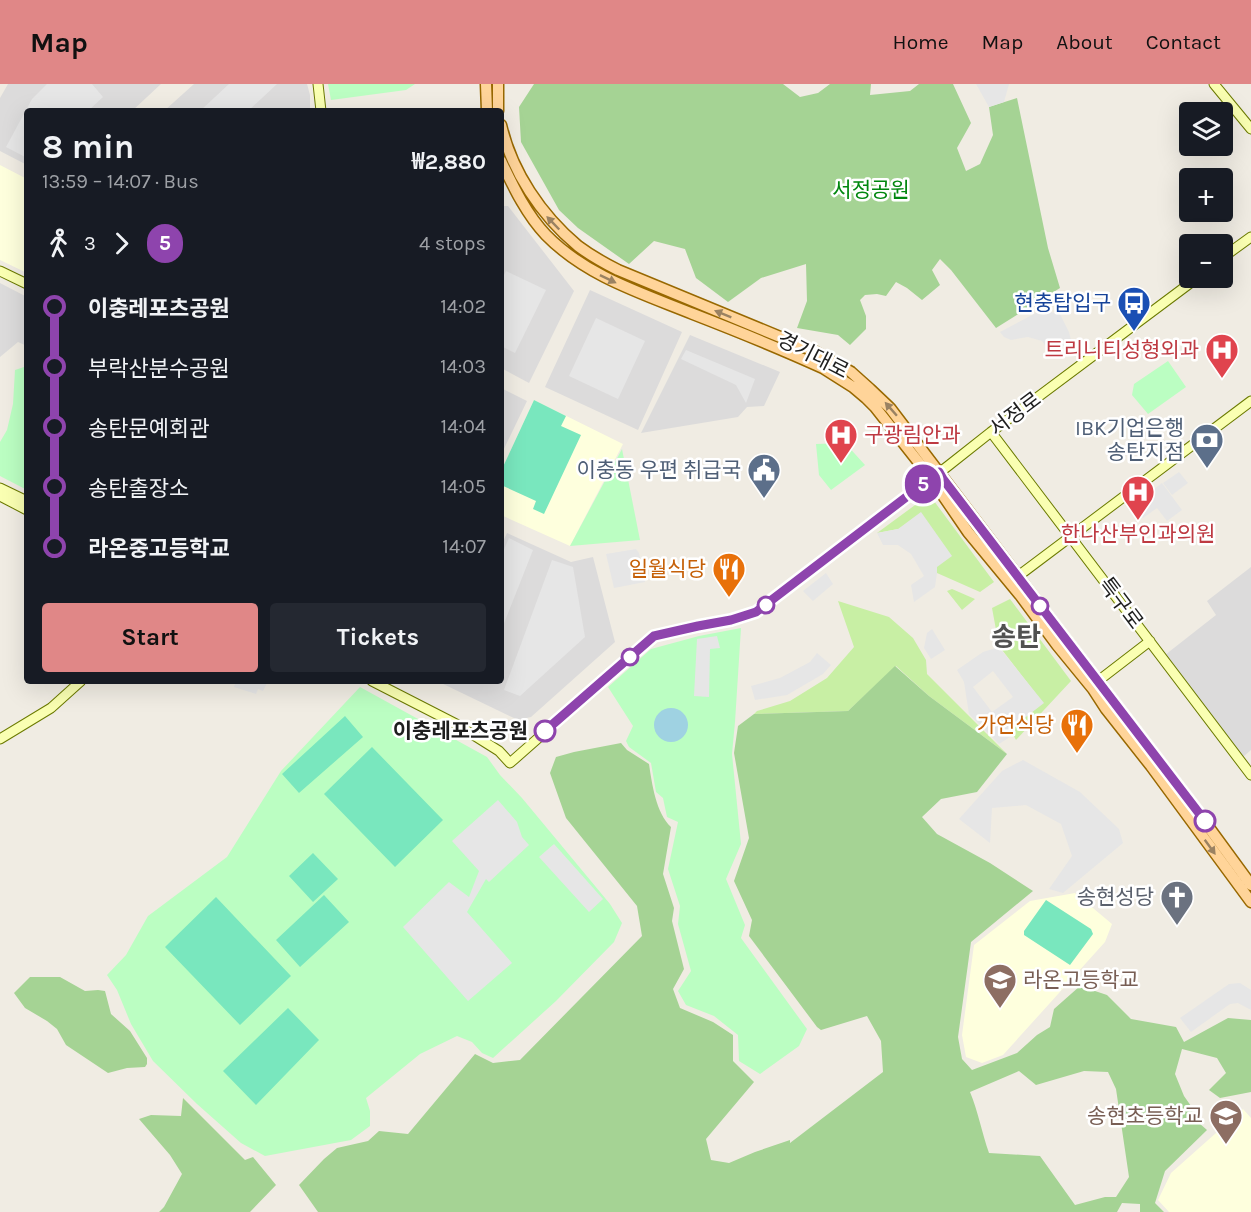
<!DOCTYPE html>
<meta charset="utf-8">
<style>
body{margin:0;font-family:Karla,"Noto Sans KR",sans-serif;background:#242831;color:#f1f3f6;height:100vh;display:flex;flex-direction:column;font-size:22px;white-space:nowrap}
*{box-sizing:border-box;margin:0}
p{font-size:20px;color:#9ea1a6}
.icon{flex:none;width:33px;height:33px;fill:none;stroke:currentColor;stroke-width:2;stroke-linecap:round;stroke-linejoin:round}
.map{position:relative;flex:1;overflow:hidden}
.drawer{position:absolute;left:24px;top:24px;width:480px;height:576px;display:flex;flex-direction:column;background:#171b24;border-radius:6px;box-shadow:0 6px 24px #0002}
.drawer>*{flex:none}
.badge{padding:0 12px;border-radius:20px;font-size:21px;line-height:39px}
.controls{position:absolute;left:1179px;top:18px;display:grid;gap:12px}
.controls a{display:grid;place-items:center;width:54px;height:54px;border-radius:6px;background:#171b24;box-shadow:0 6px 24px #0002;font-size:30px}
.map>.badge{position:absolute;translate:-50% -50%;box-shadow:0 0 0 3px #fff}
.legs{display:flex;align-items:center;gap:9px;height:66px;padding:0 18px;font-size:20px}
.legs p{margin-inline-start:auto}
.headline{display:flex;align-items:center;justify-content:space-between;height:102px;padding:0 18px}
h1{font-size:33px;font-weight:700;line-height:45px}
.primary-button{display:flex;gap:12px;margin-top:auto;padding:12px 18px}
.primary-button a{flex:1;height:69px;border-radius:6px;background:#e08787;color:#111;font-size:24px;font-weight:700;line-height:69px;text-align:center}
.primary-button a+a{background:#242831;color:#f1f3f6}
ul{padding:0 18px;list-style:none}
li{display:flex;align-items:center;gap:21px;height:60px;font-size:22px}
li i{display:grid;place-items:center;width:9px;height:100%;margin:0 8px;background:currentColor}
li i::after{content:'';width:15px;height:15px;margin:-8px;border:4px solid;border-radius:50%;background:#171b24}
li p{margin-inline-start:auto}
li:first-child i{background:linear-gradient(#0000 50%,currentColor 0)}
li:last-child i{background:linear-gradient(currentColor 50%,#0000 0)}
header{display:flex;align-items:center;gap:36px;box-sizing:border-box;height:84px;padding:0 30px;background:#e08787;color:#111}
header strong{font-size:28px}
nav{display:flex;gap:33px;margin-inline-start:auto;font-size:21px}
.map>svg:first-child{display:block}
.residential{fill:#dcdbdb}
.education{fill:#feffdd}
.grass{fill:#c8efa4}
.forest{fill:#a5d394;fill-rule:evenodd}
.park{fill:#bbfec2}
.pitch{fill:#79e7be}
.parking{fill:#e6e6e6;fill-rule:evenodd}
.water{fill:#9fd2e2}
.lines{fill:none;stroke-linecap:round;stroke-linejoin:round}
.secondary-casing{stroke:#6b7a00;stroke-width:11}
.primary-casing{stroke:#986800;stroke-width:13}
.secondary{stroke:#faffb2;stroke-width:9}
.primary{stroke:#ffd499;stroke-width:10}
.oneway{fill:#9a8262}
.line-1-casing{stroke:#fff;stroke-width:14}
.line-1{stroke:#8e44ad;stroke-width:9}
.stop-1-dot{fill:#fff;stroke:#8e44ad;stroke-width:3}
.labels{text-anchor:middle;stroke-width:5;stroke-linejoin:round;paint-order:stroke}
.park-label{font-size:21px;fill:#01870e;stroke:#fff}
.transit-label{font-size:21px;fill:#164399;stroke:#fff;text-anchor:end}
.health-label{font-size:21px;fill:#be3a42;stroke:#fff;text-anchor:end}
.street-label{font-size:21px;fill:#1e1e1e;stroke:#fff}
.service-label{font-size:21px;fill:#4e5e75;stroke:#fff;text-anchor:end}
.food-label{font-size:21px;fill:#c56008;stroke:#fff;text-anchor:end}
.stop-label{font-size:21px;font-weight:bold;fill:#1e1e1e;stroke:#fff;text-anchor:end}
.worship-label{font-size:21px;fill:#5b616d;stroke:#fff;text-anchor:end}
.education-label{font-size:21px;fill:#785e54;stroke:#fff;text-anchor:start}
.district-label{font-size:27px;font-weight:bold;fill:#515151;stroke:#fff}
</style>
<header>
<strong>Map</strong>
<nav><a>Home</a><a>Map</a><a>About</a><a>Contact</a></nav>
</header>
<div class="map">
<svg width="1251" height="1128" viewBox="0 0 1251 1128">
<rect width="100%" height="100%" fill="#f0ece3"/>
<path class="residential" d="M8 0H161L132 27H27V81L0 67V14Z
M194 0H307L310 11V27H164Z
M501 122H508L574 207 529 299 501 284Z
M0 199 27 213V262L18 258 0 273Z
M590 206 682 248 638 346 545 303Z
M690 251 780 288 764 322 747 323 738 333 641 349Z
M501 304 527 317 501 371Z
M507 449 571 478 593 473 615 558 531 633 518 636 437 597H501V462Z
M1251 483V666L1243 673 1165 571 1216 531 1207 517Z"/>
<path class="education" d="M0 81 27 95V189L0 176Z
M534 316 623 360 570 462 501 431V387Z
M1075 809 1112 840 1105 858 1003 971 982 979 966 973 962 951 974 861 1030 817Z
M1243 1025 1251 1034V1128H1169L1158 1116 1171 1089Z"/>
<path class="grass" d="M926 413 934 417 994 498 980 508 937 489 936 483 898 445 877 449Z
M952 505 975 515 962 526 947 507Z
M1010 515 1071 597 1016 656 1010 645 1043 619 999 562 992 524Z
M838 517 889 533 913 554 926 576 927 590 1007 670 929 612 896 582 848 627 754 630 757 627 790 617 827 594 854 563Z"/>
<path class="forest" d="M534 0H783L800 13 818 9 830 0H871L870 11 910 7 919 0H953L971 39 957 64 966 87 980 80 993 51 989 23 1017 14 1048 164 1060 204 996 244 951 186 940 175 932 186 940 201 922 216 907 204 896 198 886 212 877 210 865 211 860 216 866 232V245L850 261 838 251 797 244 807 217 806 180 761 194 728 218 696 194 685 165 654 157 629 180 578 144 559 126 521 58 519 23Z
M895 582 929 612 1007 670 977 708 941 715 922 733 937 750 990 779 1033 807 971 858 958 953 962 975 972 986 1017 969 1037 951 1050 943 1054 925 1080 902 1107 911 1131 935 1176 943 1184 958 1228 934 1251 936V1008L1220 1014 1209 1006 1226 989 1217 974 1182 965 1175 990 1184 1012 1191 1022 1192 1033 1207 1046 1165 1087 1155 1119 1164 1128H1140V1120L1122 1119 1117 1128H318L299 1101 324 1075 337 1064 368 1057 379 1047 408 1050 475 970 493 979 520 976 642 852 637 822 566 734 550 689 556 673 574 668 621 659 627 666 649 680C652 700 656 729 671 743L663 790 674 824 672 837 684 885 673 905 680 924 713 938 733 951V977L754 998 706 1055 711 1076 729 1079 755 1068 790 1056V1059L883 988 881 957 867 932 821 946 817 943 749 852 752 836 734 797 749 754 734 669 738 642 754 630 848 627ZM1019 987 1036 1001 1084 987 1108 988 1116 1005 1129 1093 1116 1113H1105L1075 1121 1040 1072 989 1069C982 1049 978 1027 970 1008Z
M30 893H60L85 907 98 906 105 907 111 930 130 947 147 974V980L145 983 127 984 108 989 66 961 57 945 47 937 25 924 14 909Z
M183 1014 245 1076 253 1073 276 1101 250 1128H159L164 1123 182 1090 170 1071 139 1035 151 1031 181 1032Z"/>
<path class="park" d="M328 0H415L406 6 331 16Z
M1168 277 1186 303 1148 330 1132 311 1134 300Z
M27 282V406L0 392V358L7 346 13 320 15 286Z
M845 359 865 381 831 406 819 391 816 360Z
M622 365 640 456 570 462Z
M741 544 735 638 732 670 741 760 726 795 745 841 741 854 807 945 799 962 760 990 739 977 738 951 714 932 686 921 678 907 691 887 678 840 680 822 668 785 678 738 667 733 663 714 656 708 651 679 629 663 626 657 633 642 608 603 651 565 699 552Z
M360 603 487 673 500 691 522 714 610 820 622 839 614 858 556 917 493 974 482 969 472 958 457 952 420 970 366 1014 370 1027V1042L351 1056 265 1072 241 1059 197 1020 153 977 131 940 117 906 107 891 126 871 148 832 227 773 281 687Z"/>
<path class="pitch" d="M534 316 566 332 561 342 581 351 544 430 533 425 536 417 501 401V387Z
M345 632 363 653 299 709 282 690Z
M372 663 443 736 395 783 324 710Z
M313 769 338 795 313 818 289 792Z
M324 811 349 838 300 883 276 856Z
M216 813 291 892 240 941 165 863Z
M1046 816 1091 845 1093 850 1070 881 1024 851V847Z
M288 924 319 956 256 1021 223 987Z"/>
<path class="parking" d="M47 0H92L103 13 88 27H27V74L6 63 32 15Z
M229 0H277L248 27H200Z
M976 0H1009L1004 18 989 23Z
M506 187 546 206 515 269 501 262V197Z
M1050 228 1060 230 1069 248 1071 256 1052 271 1042 257 1028 253 1011 256 1004 253 1000 248 1036 229Z
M596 234 645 257 618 315 569 292Z
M686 266 755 295 746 319 736 301 681 275Z
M1179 388 1188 399 1172 411 1163 399Z
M1162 399 1182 426 1167 437 1157 424 1143 434 1133 421Z
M921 428 952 472 937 483V489L935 503 914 518 911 501 924 492 911 470 898 461H883L877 449 898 445Z
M509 454 533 466 501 547V472Z
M636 465 639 469 645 498 614 504 606 470Z
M552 476 573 483 585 553 520 612 504 606Z
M826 489 833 500 813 517 803 507Z
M932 545 945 566 931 575 924 564 927 549Z
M717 552 720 564 710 565 709 613 694 612 697 555Z
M999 563 1044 619 1010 645 1013 651 999 660 969 630 964 598 957 586 983 568ZM993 587 1013 613 992 628 973 603Z
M817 569 831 581 823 590 787 611 755 616 751 602 780 594 810 578Z
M236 597H268L263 607 258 605 256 610 234 603Z
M1023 676 1080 708 1119 745 1123 759 1063 809 1049 805 1072 772 1061 740 1026 721 992 724 990 759 959 735 1002 687Z
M498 716 517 738 522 753 529 761 489 798 486 795 467 828 512 879 468 917 403 843 449 798 469 813 479 787 452 757Z
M554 760 603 815 589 828 539 773Z
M1240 899 1251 906V926L1238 919 1230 920 1191 948 1180 934 1229 900Z"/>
<path class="water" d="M654 641a17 17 0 1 1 34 0a17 17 0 1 1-34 0Z"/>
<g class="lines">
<defs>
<path id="secondary" d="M318 0 321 27
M1214 0 1251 45
M1222 174 1251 153
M0 187 27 200
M991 348 1251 691
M0 404 27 417
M0 412 27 426
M1013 496 1251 317
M372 597 456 640 499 667 510 679 654 552 698 542 731 536 756 528 948 382 991 348 1197 194
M1098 597 1150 557
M0 655 51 624 81 597"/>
<path id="primary" d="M486 0 487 27
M498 0V27
M501 41C512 88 541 131 578 162 590 171 604 179 618 186L814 267 851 288 870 305 890 324 1045 528 1191 719 1251 801
M501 77C513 102 526 130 546 151 586 192 641 209 693 230 737 247 781 265 823 284L853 303 866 314 875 323 931 394 968 448 1020 511 1057 561 1093 605 1106 625 1151 682 1251 818"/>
</defs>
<use href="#secondary" class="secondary-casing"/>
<use href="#primary" class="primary-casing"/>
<use href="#secondary" class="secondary"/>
<use href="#primary" class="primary"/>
</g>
<defs><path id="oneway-solid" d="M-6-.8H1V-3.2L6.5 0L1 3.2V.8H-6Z" transform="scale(1.5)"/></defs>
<g class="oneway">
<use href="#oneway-solid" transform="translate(553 139) rotate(-134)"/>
<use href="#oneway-solid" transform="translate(608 195) rotate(26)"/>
<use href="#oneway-solid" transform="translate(723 230) rotate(-158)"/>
<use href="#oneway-solid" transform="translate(891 325) rotate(-131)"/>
<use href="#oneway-solid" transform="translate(1210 763) rotate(54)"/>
</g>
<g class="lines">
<defs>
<path id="line-1" d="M545 647 654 552 698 542 731 536 756 528 939 388 943 395 1205 737"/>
</defs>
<use href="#line-1" class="line-1-casing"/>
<use href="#line-1" class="line-1"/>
</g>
<defs>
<symbol id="bus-pin" viewBox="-11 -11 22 30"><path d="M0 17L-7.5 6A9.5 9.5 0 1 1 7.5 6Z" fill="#1a4fb4" stroke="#fff"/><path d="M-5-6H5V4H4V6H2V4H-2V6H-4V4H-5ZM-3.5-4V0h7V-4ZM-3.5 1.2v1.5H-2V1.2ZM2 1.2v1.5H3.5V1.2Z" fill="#fff"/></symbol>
<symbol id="hospital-pin" viewBox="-11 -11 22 30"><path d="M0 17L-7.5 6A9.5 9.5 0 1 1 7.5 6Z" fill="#e0444e" stroke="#fff"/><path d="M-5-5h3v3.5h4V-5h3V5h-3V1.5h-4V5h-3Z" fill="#fff"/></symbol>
<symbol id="bank-pin" viewBox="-11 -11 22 30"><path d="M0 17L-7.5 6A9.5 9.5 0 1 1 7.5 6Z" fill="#5c6f8a" stroke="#fff"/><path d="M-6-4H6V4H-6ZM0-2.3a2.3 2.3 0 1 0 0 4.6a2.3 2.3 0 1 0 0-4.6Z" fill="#fff"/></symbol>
<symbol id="civic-pin" viewBox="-11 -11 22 30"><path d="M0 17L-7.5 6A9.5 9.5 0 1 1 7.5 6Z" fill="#5c6f8a" stroke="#fff"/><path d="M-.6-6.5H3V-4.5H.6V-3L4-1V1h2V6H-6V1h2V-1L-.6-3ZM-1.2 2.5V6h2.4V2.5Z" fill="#fff"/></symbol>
<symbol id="restaurant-pin" viewBox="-11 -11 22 30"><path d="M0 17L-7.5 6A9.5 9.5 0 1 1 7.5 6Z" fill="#e8710a" stroke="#fff"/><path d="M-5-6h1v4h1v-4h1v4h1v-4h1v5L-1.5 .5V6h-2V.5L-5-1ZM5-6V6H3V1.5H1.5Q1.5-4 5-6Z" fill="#fff"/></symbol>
<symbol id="church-pin" viewBox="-11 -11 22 30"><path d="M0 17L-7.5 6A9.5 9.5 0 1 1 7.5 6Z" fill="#6b7280" stroke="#fff"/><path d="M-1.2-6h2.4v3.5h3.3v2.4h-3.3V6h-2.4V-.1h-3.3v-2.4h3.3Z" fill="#fff"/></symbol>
<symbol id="school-pin" viewBox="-11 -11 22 30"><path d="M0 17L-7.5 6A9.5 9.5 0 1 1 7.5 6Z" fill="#8d6e63" stroke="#fff"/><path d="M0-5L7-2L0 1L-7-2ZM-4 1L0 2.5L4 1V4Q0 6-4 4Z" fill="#fff"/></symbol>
</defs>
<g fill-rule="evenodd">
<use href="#bus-pin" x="1115" y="200" width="38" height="52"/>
<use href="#hospital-pin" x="1203" y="247" width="38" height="52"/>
<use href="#hospital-pin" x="822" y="332" width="38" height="52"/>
<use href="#bank-pin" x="1188" y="337" width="38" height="52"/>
<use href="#civic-pin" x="745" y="367" width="38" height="52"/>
<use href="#hospital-pin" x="1119" y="389" width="38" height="52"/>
<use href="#restaurant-pin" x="710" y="466" width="38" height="52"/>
<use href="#restaurant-pin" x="1058" y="622" width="38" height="52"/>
<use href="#church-pin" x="1158" y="794" width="38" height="52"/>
<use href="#school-pin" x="981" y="877" width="38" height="52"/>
<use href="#school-pin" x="1207" y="1013" width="38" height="52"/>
</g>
<g class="stop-1-dot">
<circle cx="766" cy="521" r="8"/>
<circle cx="1040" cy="522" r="8"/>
<circle cx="630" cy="573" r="8"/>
<circle cx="545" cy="647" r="10"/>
<circle cx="1205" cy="737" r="10"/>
</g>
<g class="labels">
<g class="park-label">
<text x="871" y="113">서정공원</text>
</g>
<g class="transit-label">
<text x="1111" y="226">현충탑입구</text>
</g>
<g class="health-label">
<text x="1199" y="273">트리니티성형외과</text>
<text x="864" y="358" text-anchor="start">구광림안과</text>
<text x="1138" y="457" text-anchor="middle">한나산부인과의원</text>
</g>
<g class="street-label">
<text transform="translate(813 271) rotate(27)" y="7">경기대로</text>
<text transform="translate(1015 330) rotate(-37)" y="7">서정로</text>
<text transform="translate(1121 519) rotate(53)" y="7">특구로</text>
</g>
<g class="service-label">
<text x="1184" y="351">IBK기업은행<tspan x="1184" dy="24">송탄지점</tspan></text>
<text x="741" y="393">이충동 우편 취급국</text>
</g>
<g class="food-label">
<text x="706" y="492">일월식당</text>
<text x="1054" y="648">가연식당</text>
</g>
<g class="stop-label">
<text x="528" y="654">이충레포츠공원</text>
</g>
<g class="worship-label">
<text x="1154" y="820">송현성당</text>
</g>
<g class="education-label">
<text x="1023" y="903">라온고등학교</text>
<text x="1203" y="1039" text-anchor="end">송현초등학교</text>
</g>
<g class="district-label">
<text x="1016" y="562">송탄</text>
</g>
</g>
</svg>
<div class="controls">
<a><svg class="icon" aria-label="layers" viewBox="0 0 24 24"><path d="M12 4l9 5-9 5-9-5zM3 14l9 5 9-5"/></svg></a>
<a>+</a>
<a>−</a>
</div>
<b class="badge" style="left:923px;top:400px;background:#8e44ad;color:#fff">5</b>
<section class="drawer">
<div class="headline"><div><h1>8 min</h1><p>13:59 – 14:07 · Bus</p></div><b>₩2,880</b></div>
<div class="legs"><svg class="icon" aria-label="walk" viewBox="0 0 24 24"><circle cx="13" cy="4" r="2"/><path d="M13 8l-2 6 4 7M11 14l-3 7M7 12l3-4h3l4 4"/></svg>3<svg class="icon" aria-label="forward" viewBox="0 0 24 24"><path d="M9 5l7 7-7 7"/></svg><b class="badge" style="background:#8e44ad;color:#fff">5</b><p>4 stops</p></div>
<ul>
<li><i style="color:#8e44ad"></i><b>이충레포츠공원</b><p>14:02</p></li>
<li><i style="color:#8e44ad"></i><span>부락산분수공원</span><p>14:03</p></li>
<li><i style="color:#8e44ad"></i><span>송탄문예회관</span><p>14:04</p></li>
<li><i style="color:#8e44ad"></i><span>송탄출장소</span><p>14:05</p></li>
<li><i style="color:#8e44ad"></i><b>라온중고등학교</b><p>14:07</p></li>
</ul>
<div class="primary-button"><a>Start</a><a>Tickets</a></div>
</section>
</div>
